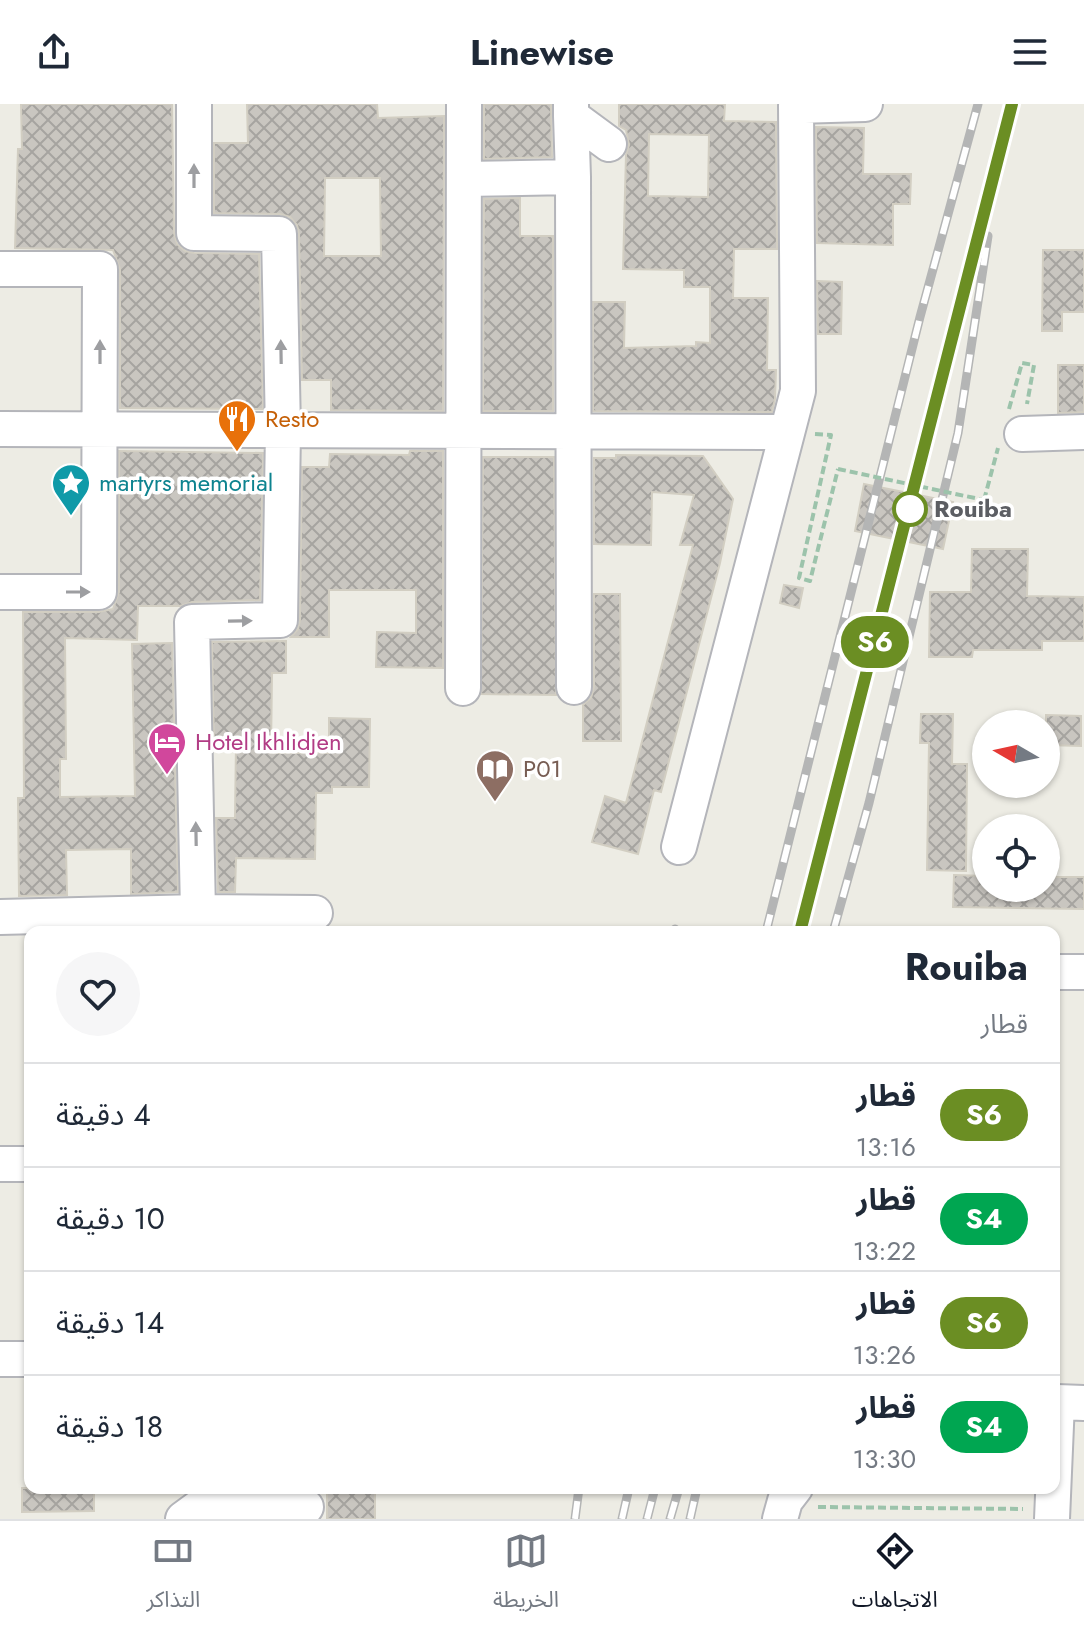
<!DOCTYPE html>
<html lang="ar">
<meta charset="utf-8">
<style>
body{margin:0;font-family:Jost,"Noto Sans Arabic",sans-serif;background:#f6f6f7;color:#1f2937;direction:rtl;height:100vh;display:flex;flex-direction:column;font-size:30px;white-space:nowrap}
*{box-sizing:border-box;margin:0}
p{font-size:26px;color:#747a83}
.icon{flex:none;width:44px;height:44px;fill:none;stroke:currentColor;stroke-width:2;stroke-linecap:round;stroke-linejoin:round}
.map{position:relative;flex:1;overflow:hidden;direction:ltr}
.details{position:absolute;left:24px;top:822px;width:1036px;height:568px;display:flex;flex-direction:column;background:#fff;border-radius:16px;box-shadow:0 2px 6px #0004;direction:rtl}
.details>*{flex:none}
.badge{padding:0 16px;border-radius:26px;font-size:28px;line-height:52px}
.needle{width:52px;rotate:279deg}
.tools{position:absolute;left:972px;top:606px;display:grid;gap:16px}
.tools a{display:grid;place-items:center;width:88px;height:88px;border-radius:50%;background:#fff;box-shadow:0 2px 6px #0004;font-size:40px}
.map>.badge{position:absolute;translate:-50% -50%;box-shadow:0 0 0 4px #fff}
.round{display:grid;place-items:center;flex:none;width:84px;height:84px;border-radius:42px;background:#f6f6f7}
.overview{display:flex;align-items:center;justify-content:space-between;height:136px;padding:0 32px}
h1{font-size:38px;font-weight:700;line-height:60px}
ul{padding:0;list-style:none}
li{display:flex;align-items:center;gap:24px;height:104px;padding:0 32px;border-top:2px solid #e0e1e3}
li div{flex:1}
li b{display:block;font-size:30px}
li em{font-style:normal}
li .badge{min-width:88px;font-weight:700;text-align:center}
header{display:flex;justify-content:space-between;align-items:center;height:104px;padding:0 32px;background:#fff;font-size:36px;font-weight:700}
.dock{display:flex;justify-content:space-around;align-items:center;height:112px;border-top:2px solid #e0e1e3;background:#fff;font-size:22px;color:#747a83}
.dock a{display:grid;justify-items:center;gap:4px}
.dock .selected{color:#111827}
.map>svg:first-child{display:block}
.building{fill:url(#building-cross-hatch);stroke:#d2cec2;stroke-width:2;fill-rule:evenodd}
.lines{fill:none;stroke-linecap:round;stroke-linejoin:round}
.minor-casing{stroke:#b4b5ba;stroke-width:38}
.path{stroke:#9cc3ab;stroke-width:4;stroke-dasharray:8 4;stroke-linecap:butt}
.minor{stroke:#fff;stroke-width:34}
.rail-casing{stroke:#b4b5b5;stroke-width:9}
.rail{stroke:#fff;stroke-width:6;stroke-dasharray:18;stroke-linecap:butt}
.path-bridge{stroke:#9cc3ab;stroke-width:4;stroke-dasharray:8 4;stroke-linecap:butt}
.oneway{fill:#9d9ea1}
.line-casing{stroke:#fff;stroke-width:18}
.line{stroke:#6b8e23;stroke-width:12}
.stop-dot{fill:#fff;stroke:#6b8e23;stroke-width:4}
.labels{text-anchor:middle;stroke-width:7;stroke-linejoin:round;paint-order:stroke}
.food-label{font-size:24px;fill:#c56008;stroke:#fff;text-anchor:start}
.culture-label{font-size:24px;fill:#0d838f;stroke:#fff;text-anchor:start}
.stop-label{font-size:24px;font-weight:bold;fill:#5c5e63;stroke:#fff;text-anchor:start}
.hotel-label{font-size:24px;fill:#b23c85;stroke:#fff;text-anchor:start}
.education-label{font-size:24px;fill:#785e54;stroke:#fff;text-anchor:start}
</style>
<header><svg class="icon" aria-label="menu" viewBox="0 0 24 24"><path d="M4 6h16M4 12h16M4 18h16"/></svg>Linewise<svg class="icon" aria-label="share" viewBox="0 0 24 24"><path d="M12 15V3M7 8l5-5 5 5M5 13v7h14v-7"/></svg></header>
<div class="map">
<svg width="1084" height="1415" viewBox="0 0 1084 1415">
<defs>
<pattern id="building-cross-hatch" width="8" height="8" patternUnits="userSpaceOnUse" patternTransform="scale(2)"><rect width="8" height="8" fill="#c9c6c0"/><path d="M0 0l8 8M0 8l8-8" fill="none" stroke="#a6a4a0"/></pattern>
</defs>
<rect width="100%" height="100%" fill="#edece4"/>
<path class="building" d="M21 0H172L174 129 177 140 185 147 194 149 259 150 263 305 120 304V165L113 146 15 144 18 45H22Z
M247 0H377L378 14 444 12 443 307 331 306V276H302L299 130 297 121 290 113 280 110 214 109V39H248ZM325 74H380L381 152H324Z
M484 0H551L552 53 484 55Z
M619 0H725L724 17 776 18 777 145H734L733 194H768L767 266H776L775 295 772 308 593 307V198H625L624 244 696 242V238L710 239V183H684V166L623 165 626 51 629 41 626 26 619 22ZM649 30 709 31 708 93 648 92Z
M816 23 864 24 863 70H911L910 100H893V141L817 139Z
M520 94V132H553V307H483L484 95Z
M1043 146H1084V208H1062V227H1042Z
M817 177 842 178 841 230H818Z
M1058 261H1084V308L1058 309Z
M119 347 263 349 260 496 192 498 180 502H138L137 536 65 534 66 655H60V693L135 692 132 540 172 539 178 788 131 790V745L66 746 67 791 19 792 18 694H24L23 508H99L113 505 119 488Z
M410 347H443V564L376 563 377 528 416 529V486H329V533H291L298 525 300 516 302 363H329L330 350 409 351Z
M616 351 703 352 733 395 720 459 661 688 654 686 638 750 592 738 605 692 626 699 693 441H680L694 391 652 388 651 441 594 440V354H616Z
M483 353H554L556 591 481 590Z
M864 380 953 398 943 445 855 427Z
M972 445H1028L1027 492 1084 493V537H1042V546H973L972 553H929L930 488H971Z
M784 481 803 484 799 504 780 499Z
M594 490H620L621 637H583V601L591 594 594 583Z
M286 537V569H272L271 649H329V614L370 615 369 683H332V689H316L315 755 236 754 235 788H218L216 714H235L236 639H214L212 538Z
M921 610H953L952 660H967L966 767 927 766 929 639H920Z
M1046 611 1081 612V642L1046 641Z
M954 771 986 772V784H1046V773H1084V805L953 803Z
M22 1384H94V1407L22 1408Z
M327 1384H375V1415H327Z"/>
<g class="lines">
<defs>
<path id="minor" d="M194 0V129L279 130 283 326 280 516 192 518 198 808
M571 0V12L609 40
M573 73 574 583
M464 75 573 73 571 12
M0 165H100L99 488H0
M0 325 785 328
M1022 330 1084 328
M463 584 464 0
M679 743 798 287 796 2 865 0
M0 813 198 808 315 809
M1054 868H1084
M0 1060H30
M0 1255H30
M183 1415 198 1404 306 1403
M780 1415 785 1397 795 1384
M1052 1415 1057 1298 1084 1299"/>
</defs>
<use href="#minor" class="minor-casing"/>
<path class="path" d="M1009 305 1022 259 1034 261 1027 300
M815 330 831 331 799 474 810 477 838 365
M984 396 998 344
M818 1403 1023 1405"/>
<use href="#minor" class="minor"/>
<defs>
<path id="rail" d="M674 828 675 825
M766 828 920 213 978 0
M800 828 1012 0
M833 828 869 699 958 329 988 132
M575 1415 579 1384
M622 1415 629 1384
M647 1415 655 1384
M670 1415 679 1384
M690 1415 697 1384"/>
</defs>
<use href="#rail" class="rail-casing"/>
<use href="#rail" class="rail"/>
<path class="path-bridge" d="M838 365 984 396"/>
</g>
<defs><path id="oneway-solid" d="M-6-.8H1V-3.2L6.5 0L1 3.2V.8H-6Z" transform="scale(2)"/></defs>
<g class="oneway">
<use href="#oneway-solid" transform="translate(194 72) rotate(-90)"/>
<use href="#oneway-solid" transform="translate(100 248) rotate(-90)"/>
<use href="#oneway-solid" transform="translate(281 248) rotate(-91)"/>
<use href="#oneway-solid" transform="translate(78 488)"/>
<use href="#oneway-solid" transform="translate(240 517) rotate(-1)"/>
<use href="#oneway-solid" transform="translate(196 730) rotate(-91)"/>
</g>
<g class="lines">
<defs>
<path id="line" d="M800 828 1012 0"/>
</defs>
<use href="#line" class="line-casing"/>
<use href="#line" class="line"/>
</g>
<defs>
<symbol id="restaurant-pin" viewBox="-11 -11 22 30"><path d="M0 17L-7.5 6A9.5 9.5 0 1 1 7.5 6Z" fill="#e8710a" stroke="#fff"/><path d="M-5-6h1v4h1v-4h1v4h1v-4h1v5L-1.5 .5V6h-2V.5L-5-1ZM5-6V6H3V1.5H1.5Q1.5-4 5-6Z" fill="#fff"/></symbol>
<symbol id="sight-pin" viewBox="-11 -11 22 30"><path d="M0 17L-7.5 6A9.5 9.5 0 1 1 7.5 6Z" fill="#0f9aa8" stroke="#fff"/><path d="M0-6L1.8-2.2L6-1.7L2.9 1.2L3.7 5.4L0 3.3L-3.7 5.4L-2.9 1.2L-6-1.7L-1.8-2.2Z" fill="#fff"/></symbol>
<symbol id="hotel-pin" viewBox="-11 -11 22 30"><path d="M0 17L-7.5 6A9.5 9.5 0 1 1 7.5 6Z" fill="#d1479c" stroke="#fff"/><path d="M-6-4.5h1.5V1H6V5H4.5V3h-9V5H-6ZM-4 0a1.8 1.8 0 1 1 3.6 0ZM.5 0V-2.5h3Q6-2.5 6 0Z" fill="#fff"/></symbol>
<symbol id="library-pin" viewBox="-11 -11 22 30"><path d="M0 17L-7.5 6A9.5 9.5 0 1 1 7.5 6Z" fill="#8d6e63" stroke="#fff"/><path d="M-6-4Q-3-5.5-.7-3.5V5Q-3 3-6 4ZM6-4Q3-5.5 .7-3.5V5Q3 3 6 4Z" fill="#fff"/></symbol>
</defs>
<g fill-rule="evenodd">
<use href="#restaurant-pin" x="215" y="293" width="44" height="60"/>
<use href="#sight-pin" x="49" y="357" width="44" height="60"/>
<use href="#hotel-pin" x="145" y="616" width="44" height="60"/>
<use href="#library-pin" x="473" y="643" width="44" height="60"/>
</g>
<circle class="stop-dot" cx="910" cy="405" r="16"/>
<g class="labels">
<g class="food-label">
<text x="265" y="323">Resto</text>
</g>
<g class="culture-label">
<text x="99" y="387">martyrs memorial</text>
</g>
<g class="stop-label">
<text x="934" y="413">Rouiba</text>
</g>
<g class="hotel-label">
<text x="195" y="646">Hotel Ikhlidjen</text>
</g>
<g class="education-label">
<text x="523" y="673">P01</text>
</g>
</g>
</svg>
<div class="tools">
<a><svg class="needle" viewBox="-14 -14 28 28"><path d="M0-13l5 13h-10z" fill="#e53935"/><path d="M0 13l5-13h-10z" fill="#747a83"/></svg></a>
<a><svg class="icon" aria-label="locate" viewBox="0 0 24 24"><circle cx="12" cy="12" r="6"/><path d="M12 2v4M12 18v4M2 12h4M18 12h4"/></svg></a>
</div>
<b class="badge" style="left:875px;top:538px;background:#6b8e23;color:#fff">S6</b>
<section class="details">
<div class="overview"><div><h1>Rouiba</h1><p>قطار</p></div><a class="round"><svg class="icon" aria-label="heart" viewBox="0 0 24 24"><path d="M12 20l-8-8c-3-5 5-10 8-4 3-6 11-1 8 4z"/></svg></a></div>
<ul>
<li><span class="badge" style="background:#6b8e23;color:#fff">S6</span><div><b>قطار</b><p>13:16</p></div><em>4 دقيقة</em></li>
<li><span class="badge" style="background:#00a651;color:#fff">S4</span><div><b>قطار</b><p>13:22</p></div><em>10 دقيقة</em></li>
<li><span class="badge" style="background:#6b8e23;color:#fff">S6</span><div><b>قطار</b><p>13:26</p></div><em>14 دقيقة</em></li>
<li><span class="badge" style="background:#00a651;color:#fff">S4</span><div><b>قطار</b><p>13:30</p></div><em>18 دقيقة</em></li>
</ul>
</section>
</div>
<nav class="dock">
<a class="selected"><svg class="icon" aria-label="directions" viewBox="0 0 24 24"><path d="M12 3l9 9-9 9-9-9zM9 14v-3h6M13 9l2 2-2 2"/></svg>الاتجاهات</a>
<a><svg class="icon" aria-label="map" viewBox="0 0 24 24"><path d="M3 6l6-2 6 2 6-2v14l-6 2-6-2-6 2zM9 4v14M15 6v14"/></svg>الخريطة</a>
<a><svg class="icon" aria-label="tickets" viewBox="0 0 24 24"><path d="M3 7h18v10H3zM15 7v10"/></svg>التذاكر</a>
</nav>
